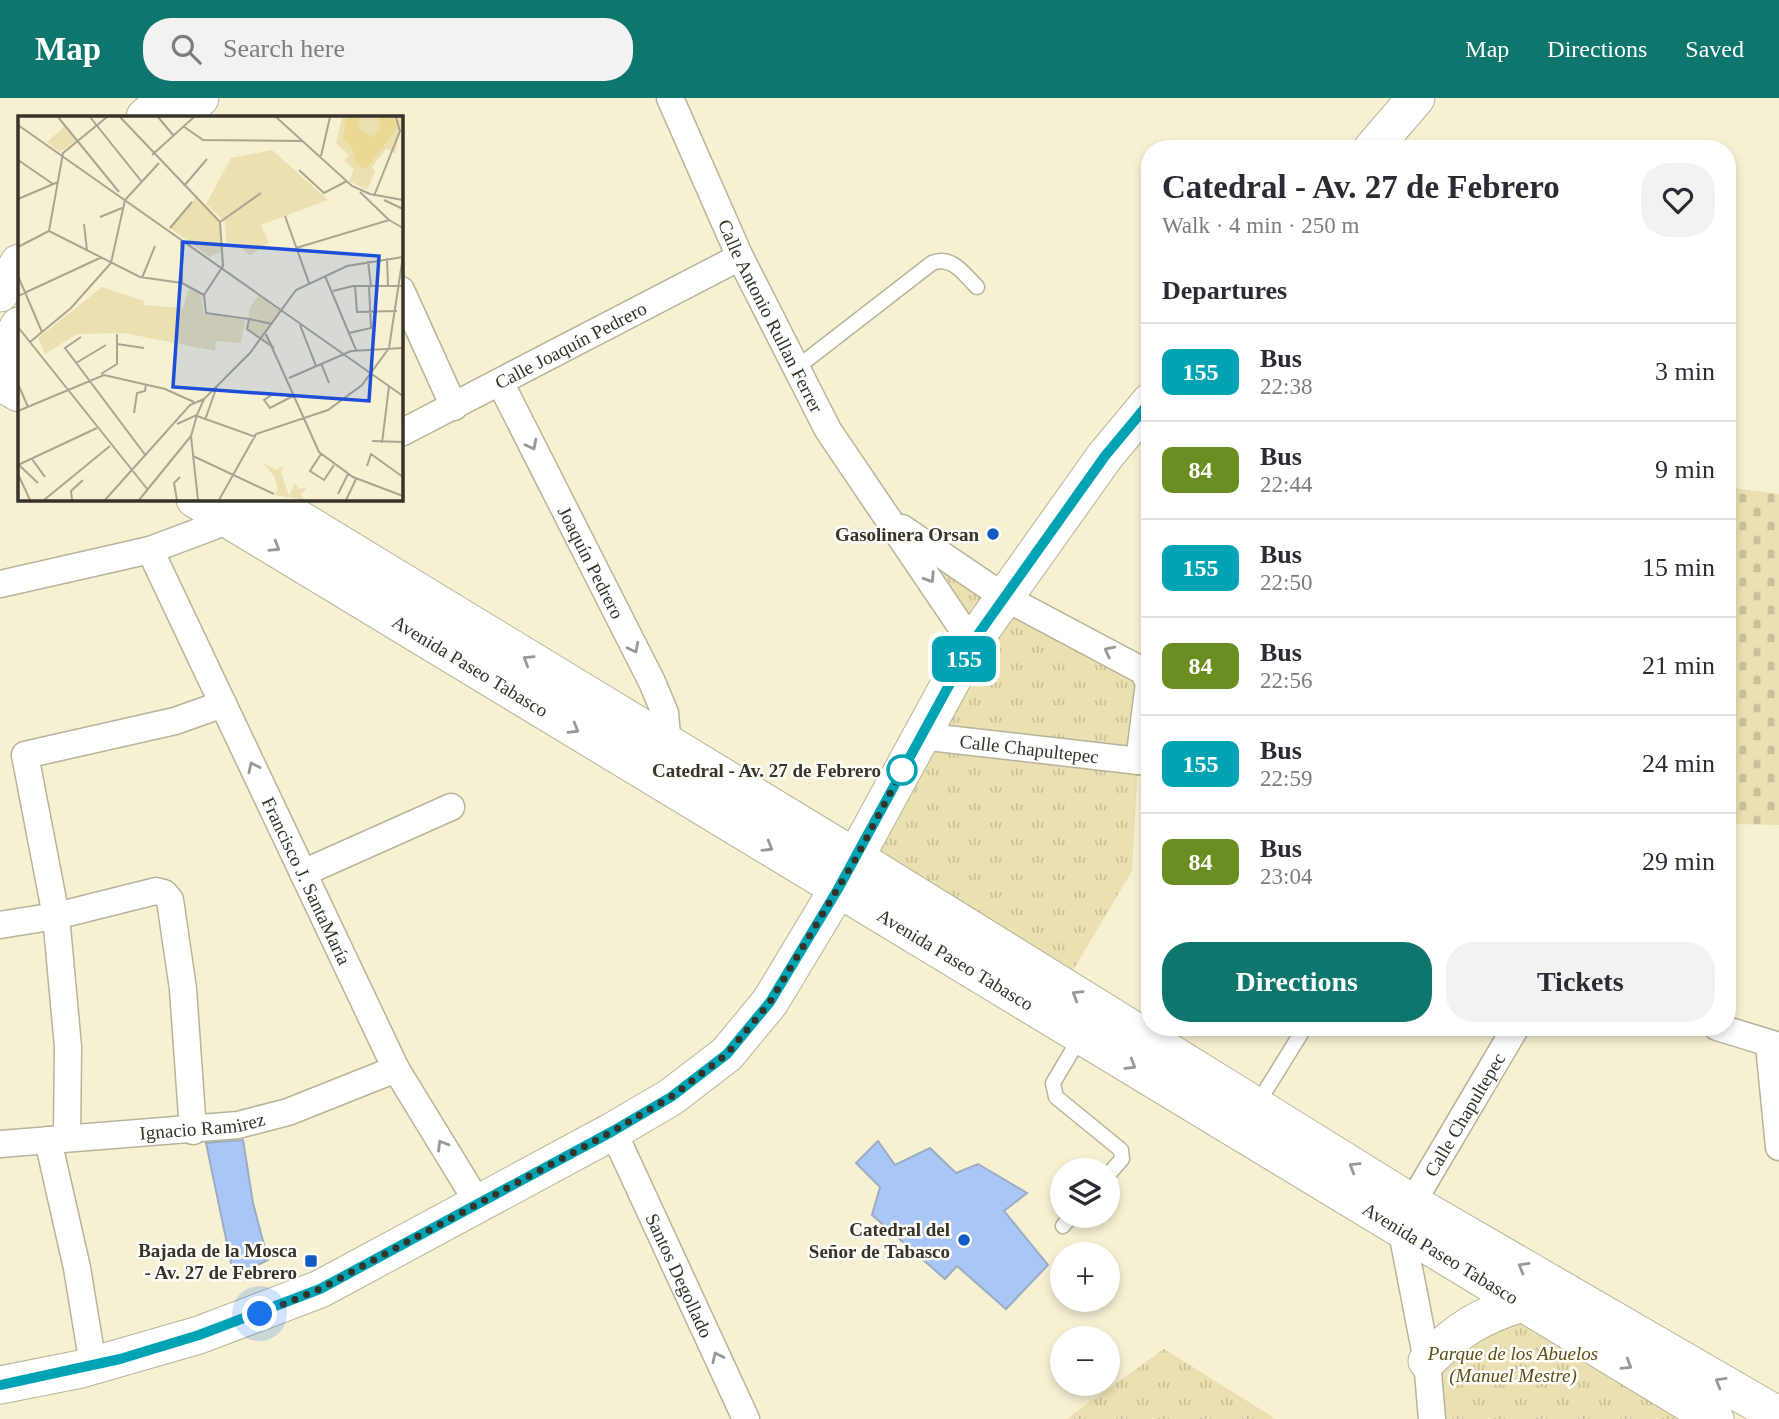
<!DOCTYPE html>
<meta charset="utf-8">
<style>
body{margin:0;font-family:Georgia,serif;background:#f2f2f3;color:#2b2b33;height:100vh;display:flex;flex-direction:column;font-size:26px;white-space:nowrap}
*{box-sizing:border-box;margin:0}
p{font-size:23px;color:#7c7c81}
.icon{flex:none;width:38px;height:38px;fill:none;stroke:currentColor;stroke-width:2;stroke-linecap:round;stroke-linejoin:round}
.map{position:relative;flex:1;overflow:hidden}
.sheet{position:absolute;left:1141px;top:42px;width:595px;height:896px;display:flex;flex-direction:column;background:#fff;border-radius:28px;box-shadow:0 4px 10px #0003}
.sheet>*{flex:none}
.badge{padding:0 14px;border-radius:10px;font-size:24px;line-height:46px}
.buttons{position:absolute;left:1050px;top:1060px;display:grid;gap:14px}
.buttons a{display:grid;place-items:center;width:70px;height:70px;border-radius:50%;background:#fff;box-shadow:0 4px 10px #0003;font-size:35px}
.you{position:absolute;width:35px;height:35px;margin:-18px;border:5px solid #fff;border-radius:50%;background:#1a73e8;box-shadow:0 0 0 10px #1a73e833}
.map>.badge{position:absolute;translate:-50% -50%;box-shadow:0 0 0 4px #fff}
h2{padding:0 21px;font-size:26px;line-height:63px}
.round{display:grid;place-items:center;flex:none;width:74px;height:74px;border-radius:28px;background:#f2f2f3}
.head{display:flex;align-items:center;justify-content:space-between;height:119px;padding:0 21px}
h1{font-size:33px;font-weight:800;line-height:52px}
.action{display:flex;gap:14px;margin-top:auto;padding:14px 21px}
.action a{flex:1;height:80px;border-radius:28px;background:#0f766e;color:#fff;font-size:28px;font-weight:800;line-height:80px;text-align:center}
.action a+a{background:#f2f2f3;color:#2b2b33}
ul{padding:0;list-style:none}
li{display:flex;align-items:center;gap:21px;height:98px;padding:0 21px;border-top:2px solid #e1e1e2}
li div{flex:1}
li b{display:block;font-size:26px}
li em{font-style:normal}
li .badge{min-width:77px;font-weight:700;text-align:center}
header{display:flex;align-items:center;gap:42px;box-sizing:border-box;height:98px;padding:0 35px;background:#0f766e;color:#fff}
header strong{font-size:33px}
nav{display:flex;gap:38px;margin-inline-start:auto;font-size:24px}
.search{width:490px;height:63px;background:#f2f2f3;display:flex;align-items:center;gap:18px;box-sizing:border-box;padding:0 24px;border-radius:28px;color:#7c7c81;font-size:26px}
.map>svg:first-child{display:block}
.cemetery{fill:url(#cemetery-stones)}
.park{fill:url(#park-tufts)}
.building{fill:#a9c7f6;stroke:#9dacc3;stroke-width:2}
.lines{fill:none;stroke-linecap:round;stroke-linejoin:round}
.service-casing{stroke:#b9b399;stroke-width:17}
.minor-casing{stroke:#b9b399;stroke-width:29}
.secondary-casing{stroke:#b9b399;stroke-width:39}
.service{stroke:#fff;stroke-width:14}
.minor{stroke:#fff;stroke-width:26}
.secondary{stroke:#fff;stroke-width:37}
.oneway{stroke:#9a9994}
.line-casing{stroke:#fff;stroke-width:16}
.line{stroke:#00a3b4;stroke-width:10}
.walk{stroke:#363328;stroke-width:7;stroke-dasharray:0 12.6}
.poi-dot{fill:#1159c3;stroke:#fefdf8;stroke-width:2.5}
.stop-dot{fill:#fff;stroke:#00a3b4;stroke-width:3.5}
.labels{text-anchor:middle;stroke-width:5;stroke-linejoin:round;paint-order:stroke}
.street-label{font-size:19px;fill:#363328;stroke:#fefdf8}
.poi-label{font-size:19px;font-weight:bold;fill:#363328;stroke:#fefdf8;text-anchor:end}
.stop-label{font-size:19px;font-weight:bold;fill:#363328;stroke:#fefdf8;text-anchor:end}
.park-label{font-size:19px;font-style:italic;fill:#5b4f19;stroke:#fefdf8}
.inset-road{fill:none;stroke:#aaa58f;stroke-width:2}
.view{fill:#1d4ed8;fill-opacity:0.15;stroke:#1d4ed8;stroke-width:3.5}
.inset-edge{fill:none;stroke:#363328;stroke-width:3.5}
</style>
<header>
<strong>Map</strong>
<div class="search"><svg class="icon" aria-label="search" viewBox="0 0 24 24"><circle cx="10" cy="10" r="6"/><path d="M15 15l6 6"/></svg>Search here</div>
<nav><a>Map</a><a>Directions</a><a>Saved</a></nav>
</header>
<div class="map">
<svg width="1779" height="1321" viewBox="0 0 1779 1321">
<defs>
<pattern id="cemetery-stones" width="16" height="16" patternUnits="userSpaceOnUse" patternTransform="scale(1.75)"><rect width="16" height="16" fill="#eae0b2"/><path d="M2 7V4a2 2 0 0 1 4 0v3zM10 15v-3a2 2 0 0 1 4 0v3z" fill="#c9c199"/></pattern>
<pattern id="park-tufts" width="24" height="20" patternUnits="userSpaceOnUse" patternTransform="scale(1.75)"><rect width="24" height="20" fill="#eae0b2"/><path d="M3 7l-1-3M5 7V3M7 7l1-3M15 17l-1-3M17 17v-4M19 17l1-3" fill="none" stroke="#c9c199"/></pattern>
</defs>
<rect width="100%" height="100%" fill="#f7f1d4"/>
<path class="cemetery" d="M1727 389 1779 396V727L1734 726 1727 760Z"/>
<path class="park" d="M892 423 1143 573 1132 773 1063 889 856 760 972 545Z
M1525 1204 1715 1321H1432L1427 1263Z
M1164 1251 1276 1321H1066Z"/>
<path class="building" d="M243 1042 253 1105 268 1162 234 1179 206 1045Z
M878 1043 895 1067 930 1050 956 1075 978 1066 1027 1095 1004 1113 1048 1167 1006 1211 957 1168 945 1181 872 1117 880 1089 856 1065Z"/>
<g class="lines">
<defs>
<path id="service" d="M795 271 932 165C952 157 964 176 977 189
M1081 938 1053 985 1056 999 1121 1052 1122 1061 1108 1077
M1256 1008 1305 929
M1063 1128 1071 1118"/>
<g id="minor">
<path id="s1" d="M670 0 740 159 828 332 972 545"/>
<path d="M401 192 454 309"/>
<path id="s2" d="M501 286 652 584 665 615 668 648"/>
<path id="s3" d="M401 335 740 159"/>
<path d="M902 430 1004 499 1143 573 1149 585 1139 663 1150 664"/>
<path id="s4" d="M150 452 396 971 478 1105"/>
<path d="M0 486 150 452 230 422 268 401"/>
<path id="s5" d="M920 638 1139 663"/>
<path d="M303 775 451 709"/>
<path d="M0 827 56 818 156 793 164 795 170 802 183 891 193 1033"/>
<path d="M1717 929 1779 948"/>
<path d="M1769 947 1779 1049"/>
<path id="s6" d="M613 1033 746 1321"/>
<path d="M67 1040 68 949 56 818 25 657 175 623 223 606"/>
<path d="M48 1042 77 1170 93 1267"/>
<path id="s7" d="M0 1046 238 1027 288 1014 396 971"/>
<path id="s8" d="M1432 1321 1427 1263 1401 1129 1412 1105 1516 929"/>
</g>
<g id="secondary">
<path d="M145 19 167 0"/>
<path d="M177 19 200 0"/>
<path d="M1372 51 1416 0"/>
<path d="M0 195 19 165"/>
<path d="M0 263 19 228"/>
<path d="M0 284 19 295"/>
<path id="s9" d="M195 401 1715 1321"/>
<path d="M266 401 856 760 1412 1105 1779 1318"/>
<path d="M1427 1263C1460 1230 1480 1218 1525 1204"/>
<path d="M0 1287 81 1271 199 1237 320 1191 613 1033 671 999 727 956 770 904 838 791 972 545 1105 358 1150 304"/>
</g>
</defs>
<use href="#service" class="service-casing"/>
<use href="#minor" class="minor-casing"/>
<use href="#secondary" class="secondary-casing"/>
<use href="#service" class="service"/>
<use href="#minor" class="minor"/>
<use href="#secondary" class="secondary"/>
</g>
<defs><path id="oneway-chevron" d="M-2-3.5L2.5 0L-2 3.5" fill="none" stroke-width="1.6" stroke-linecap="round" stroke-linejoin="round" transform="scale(1.75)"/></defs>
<g class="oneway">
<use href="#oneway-chevron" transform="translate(532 347) rotate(63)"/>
<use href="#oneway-chevron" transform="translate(275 449) rotate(31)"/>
<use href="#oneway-chevron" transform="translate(930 480) rotate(57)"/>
<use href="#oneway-chevron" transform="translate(634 550) rotate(63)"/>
<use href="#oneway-chevron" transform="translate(1109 553) rotate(-153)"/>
<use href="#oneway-chevron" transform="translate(528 562) rotate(-148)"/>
<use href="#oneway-chevron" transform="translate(574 631) rotate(31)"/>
<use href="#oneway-chevron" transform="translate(253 669) rotate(-115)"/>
<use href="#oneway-chevron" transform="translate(768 749) rotate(31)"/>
<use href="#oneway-chevron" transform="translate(1077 897) rotate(-148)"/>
<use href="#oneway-chevron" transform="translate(1131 967) rotate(31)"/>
<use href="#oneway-chevron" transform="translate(442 1047) rotate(-121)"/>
<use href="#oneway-chevron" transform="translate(1354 1069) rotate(-148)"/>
<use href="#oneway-chevron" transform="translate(1523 1169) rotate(-150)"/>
<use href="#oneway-chevron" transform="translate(717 1259) rotate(-115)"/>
<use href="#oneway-chevron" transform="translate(1627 1267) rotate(32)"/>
<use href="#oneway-chevron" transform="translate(1720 1284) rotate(-150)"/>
</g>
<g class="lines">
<defs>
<path id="line" d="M0 1287 120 1261 199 1237 320 1191 613 1033 671 999 727 956 770 904 838 791 972 545 1105 358 1150 304"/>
</defs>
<use href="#line" class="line-casing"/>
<use href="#line" class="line"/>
<path class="walk" d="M260 1216 320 1191 613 1033 671 999 727 956 770 904 856 760 907 663 902 672"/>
</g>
<g class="poi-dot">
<circle cx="993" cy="436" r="7"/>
<circle cx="964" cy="1142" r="7"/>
<rect x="304" y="1156" width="14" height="14" rx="3.5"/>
</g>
<circle class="stop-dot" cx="902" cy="672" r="14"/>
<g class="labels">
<g class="street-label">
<text dy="7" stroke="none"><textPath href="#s1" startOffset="240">Calle Antonio Rullan Ferrer</textPath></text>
<text dy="7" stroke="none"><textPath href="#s3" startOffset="191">Calle Joaquín Pedrero</textPath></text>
<text dy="7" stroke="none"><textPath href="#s2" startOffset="200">Joaquín Pedrero</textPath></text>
<text dy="7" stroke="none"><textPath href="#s9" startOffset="322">Avenida Paseo Tabasco</textPath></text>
<text dy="7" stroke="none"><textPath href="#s5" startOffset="110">Calle Chapultepec</textPath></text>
<text dy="7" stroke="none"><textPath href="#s4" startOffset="366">Francisco J. SantaMaría</textPath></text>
<text dy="7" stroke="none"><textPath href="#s9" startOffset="889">Avenida Paseo Tabasco</textPath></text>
<text dy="7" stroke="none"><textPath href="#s8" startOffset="324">Calle Chapultepec</textPath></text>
<text dy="7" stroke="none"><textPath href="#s7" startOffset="203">Ignacio Ramirez</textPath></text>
<text dy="7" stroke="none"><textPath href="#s9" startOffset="1456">Avenida Paseo Tabasco</textPath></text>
<text dy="7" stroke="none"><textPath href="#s6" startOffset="159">Santos Degollado</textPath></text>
</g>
<g class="poi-label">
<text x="979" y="443">Gasolinera Orsan</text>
<text x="950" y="1138">Catedral del<tspan x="950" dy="22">Señor de Tabasco</tspan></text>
<text x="297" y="1159">Bajada de la Mosca<tspan x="297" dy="22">- Av. 27 de Febrero</tspan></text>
</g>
<g class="stop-label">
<text x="881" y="679">Catedral - Av. 27 de Febrero</text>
</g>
<g class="park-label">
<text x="1513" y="1262">Parque de los Abuelos<tspan x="1513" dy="22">(Manuel Mestre)</tspan></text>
</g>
</g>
<g transform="translate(18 18)">
<rect width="385" height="385" fill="#f7f1d4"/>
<path d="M245 347 258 354 265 350 263 357 271 380 277 367 281 373 289 371 283 379 287 384 257 379 260 372 256 360Z" fill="#eae0b2"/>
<path d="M84 171 126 185 125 189 165 192 171 172 183 178 186 198 227 204 223 227 198 225 197 235 106 217 59 218 27 238 20 222Z" fill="#eae0b2"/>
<path d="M324 1H382L385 5 377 37 368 33 354 51 357 56 349 74 331 65 336 53 326 45 331 39 318 28ZM47 10 59 24 42 36 29 26ZM254 34 310 84 243 109 251 127 232 139 217 127H208L207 106 188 88 213 42ZM178 81 202 106 204 135 192 141 152 112ZM241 179 262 195 248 217 256 231 229 212 232 191Z" fill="#eae0b2"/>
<path d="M329 1H342L341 12 353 21 363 13 360 1H376L380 11 347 54 338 46 332 28 325 24Z" fill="#ead992"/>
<path class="inset-road" d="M40 1 101 76M72 1 124 66M102 1 202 106 205 150 186 179 188 197 231 203 229 213 256 232M140 1 155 19M258 1 334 70 352 78 385 84M0 9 385 280M165 10 185 24 285 25M134 39 176 1M303 40 312 1M0 44 35 68M281 54 306 77 329 65M166 70 189 43M342 76 371 104M356 80 382 15 378 1M0 83 40 66M366 84 385 93M267 100 291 167M82 101 104 92M202 106 243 77M66 108 69 134M152 112 174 86M31 115 122 161 164 167 186 179M163 125 164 167M0 131 31 115 45 37 89 1M278 132 371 104 385 112M369 142 370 170M350 145 353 170M0 160 24 216M307 160 338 234M124 162 137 130M337 170 339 196 379 195M315 175 335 170H385M0 180 84 141M231 203 254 208M282 209 298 250M0 211 130 374M331 217 353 212 351 170M248 218 301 336 335 361 385 380M63 221 47 232 128 340M12 226 53 192 93 147 107 84 141 47M99 228 126 232M58 247 88 229M303 247 311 267M83 258 99 248V218M271 262 333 235 385 232M0 268 10 291M255 278 246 284 252 292 277 279M0 295 86 259 147 273 176 286M116 297 119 277 127 275 128 268M179 299 173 320 180 384M179 300 238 321M187 304 199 270M159 308 179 299 186 283 232 237 278 174 329 150 385 141M354 325 385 326M364 327 371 270M303 338 292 355 306 364 316 349M175 340 256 378M14 343 27 361M0 349 79 312M1 349 20 367M349 350 353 338 385 361M0 358 12 384M320 378 330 358M26 384 92 330M54 384 53 375 65 364M87 384 172 289 186 283M121 384 173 320M159 384 156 367 162 361M201 384 238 318 310 294 344 269 371 232 385 140M328 384 338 363"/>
<path class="view" d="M165 126 361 140 351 285 155 271Z"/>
<rect width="385" height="385" class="inset-edge"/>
</g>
</svg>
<div class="buttons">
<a><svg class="icon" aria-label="layers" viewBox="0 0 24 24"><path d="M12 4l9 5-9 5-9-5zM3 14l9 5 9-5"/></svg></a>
<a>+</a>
<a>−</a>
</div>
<div class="you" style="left:260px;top:1216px"></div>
<b class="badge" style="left:964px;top:561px;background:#00a3b4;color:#fff">155</b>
<section class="sheet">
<div class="head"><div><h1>Catedral - Av. 27 de Febrero</h1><p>Walk · 4 min · 250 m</p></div><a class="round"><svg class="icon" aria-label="heart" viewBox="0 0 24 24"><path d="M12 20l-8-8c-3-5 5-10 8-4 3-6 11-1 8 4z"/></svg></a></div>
<h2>Departures</h2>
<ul>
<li><span class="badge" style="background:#00a3b4;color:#fff">155</span><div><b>Bus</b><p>22:38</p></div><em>3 min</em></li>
<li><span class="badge" style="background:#6b8e23;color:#fff">84</span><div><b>Bus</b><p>22:44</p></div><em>9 min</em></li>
<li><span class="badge" style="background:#00a3b4;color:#fff">155</span><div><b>Bus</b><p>22:50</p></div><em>15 min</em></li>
<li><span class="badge" style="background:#6b8e23;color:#fff">84</span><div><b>Bus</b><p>22:56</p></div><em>21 min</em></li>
<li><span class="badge" style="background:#00a3b4;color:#fff">155</span><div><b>Bus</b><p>22:59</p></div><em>24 min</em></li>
<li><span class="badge" style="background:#6b8e23;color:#fff">84</span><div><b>Bus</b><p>23:04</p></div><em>29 min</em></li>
</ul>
<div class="action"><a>Directions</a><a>Tickets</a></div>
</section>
</div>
